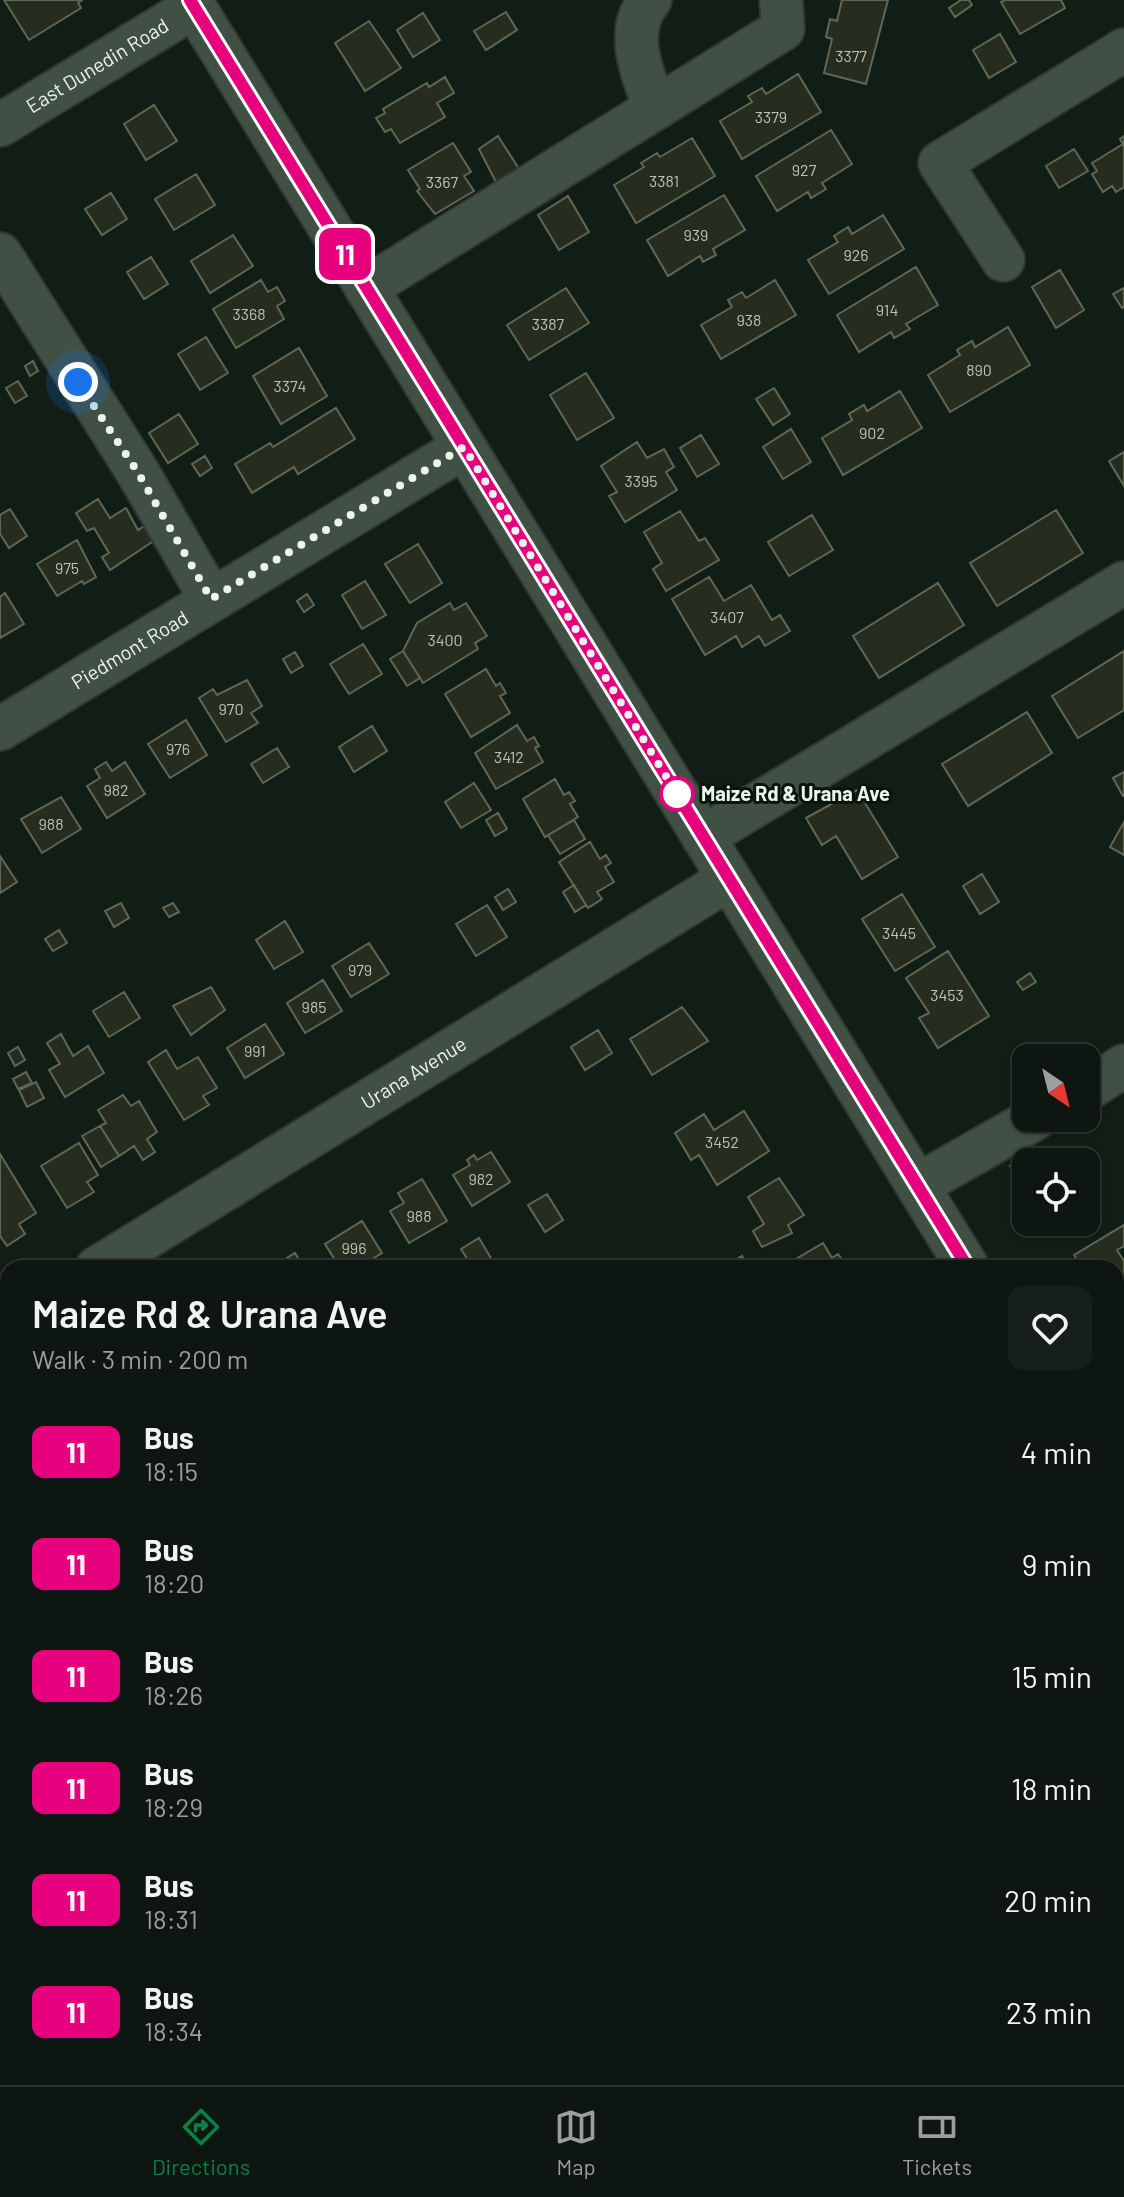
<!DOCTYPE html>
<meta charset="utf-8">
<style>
body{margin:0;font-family:Barlow,sans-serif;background:#161f19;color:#f1f3f6;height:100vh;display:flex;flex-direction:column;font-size:30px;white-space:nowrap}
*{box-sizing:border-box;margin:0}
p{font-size:26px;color:#9a9f9f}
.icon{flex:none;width:44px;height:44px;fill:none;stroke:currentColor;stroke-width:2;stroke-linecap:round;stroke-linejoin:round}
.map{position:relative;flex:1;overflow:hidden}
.details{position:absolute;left:0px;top:1260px;width:1124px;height:826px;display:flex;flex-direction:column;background:#0d1610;border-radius:24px 24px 0 0;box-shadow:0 2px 6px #0004,0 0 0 2px #2d3530}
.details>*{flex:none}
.badge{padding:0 16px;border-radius:12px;font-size:28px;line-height:52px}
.needle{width:52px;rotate:145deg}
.controls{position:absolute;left:1012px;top:1044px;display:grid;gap:16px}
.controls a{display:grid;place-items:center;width:88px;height:88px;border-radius:16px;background:#0d1610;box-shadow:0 2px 6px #0004,0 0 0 2px #2d3530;font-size:40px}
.you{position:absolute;width:40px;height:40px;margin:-20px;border:6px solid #fff;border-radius:50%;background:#1a73e8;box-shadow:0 0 0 12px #1a73e833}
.map>.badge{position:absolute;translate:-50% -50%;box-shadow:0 0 0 4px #fff}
.round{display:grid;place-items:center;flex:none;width:84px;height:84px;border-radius:16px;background:#161f19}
.summary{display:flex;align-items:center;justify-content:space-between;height:136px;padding:0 32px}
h1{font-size:38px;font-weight:600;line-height:60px}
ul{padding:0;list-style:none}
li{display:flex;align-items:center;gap:24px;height:112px;padding:0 32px}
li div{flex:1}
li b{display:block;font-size:30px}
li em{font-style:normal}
li .badge{min-width:88px;font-weight:700;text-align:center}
.dock{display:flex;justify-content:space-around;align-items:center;height:112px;border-top:2px solid #2d3530;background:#0d1610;font-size:22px;color:#9a9f9f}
.dock a{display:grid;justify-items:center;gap:4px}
.dock .selected{color:#0b8043}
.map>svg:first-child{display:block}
.building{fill:#272d1e;stroke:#606757;stroke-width:2}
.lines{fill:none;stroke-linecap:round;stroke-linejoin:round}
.minor-casing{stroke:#303732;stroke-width:46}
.path{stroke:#717c74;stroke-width:5;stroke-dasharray:6 6;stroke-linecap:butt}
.minor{stroke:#405045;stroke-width:42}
.line-casing{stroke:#fff;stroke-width:18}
.line{stroke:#e6007e;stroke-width:12}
.walk{stroke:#ebf4ed;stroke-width:8;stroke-dasharray:0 14.4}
.stop-dot{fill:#fff;stroke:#e6007e;stroke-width:4}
.labels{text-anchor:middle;stroke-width:6;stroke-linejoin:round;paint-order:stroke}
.number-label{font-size:16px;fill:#bac2b9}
.street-label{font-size:20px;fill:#ebf4ed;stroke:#08150d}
.stop-label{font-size:20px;font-weight:bold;fill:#ebf4ed;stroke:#08150d;text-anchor:start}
</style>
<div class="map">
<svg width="1124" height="2085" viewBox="0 0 1124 2085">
<rect width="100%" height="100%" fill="#111e15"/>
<path class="building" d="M4 0H82L78 3 81 8 29 40Z
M842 0H888L866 84 824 73 832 39 826 37 830 19 837 21Z
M961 0H969L972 5 955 17 949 8Z
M1005 0H1061L1065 8 1020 34 1001 2Z
M506 12 517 30 486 50 474 31Z
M423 13 440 40 413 57 397 30Z
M369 21 401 68 365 91 335 43Z
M1000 34 1016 62 989 78 973 50Z
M798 74 821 112 742 159 720 121 752 102 748 96 762 88 766 94Z
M445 77 454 93 437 103 445 117 400 143 391 129 385 132 376 118 385 113 383 109 427 83 429 87Z
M154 105 177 141 146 160 124 124Z
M831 130 852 164 822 183 826 189 811 198 808 192 777 211 756 176Z
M498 136 521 172 498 186 479 149Z
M1124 136V187L1116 192 1112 186 1103 192 1092 174 1097 171 1092 163 1123 144 1120 139Z
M692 138 715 176 636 223 614 185 644 167 641 163 657 153 660 157Z
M453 143 471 172 464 176 474 191 435 214 417 191 420 189 408 170Z
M1074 149 1088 171 1059 188 1046 166Z
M196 174 215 205 174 230 155 199Z
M111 193 127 219 102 235 85 209Z
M724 195 745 230 713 249 716 255 703 262 700 256 668 276 647 240Z
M568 196 589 232 559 250 538 215Z
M883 215 904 249 829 294 808 260 838 242 834 236 848 227 852 234Z
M233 235 253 266 210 293 191 261Z
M151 257 168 284 144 299 127 272Z
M916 267 938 305 906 324 910 329 894 338 891 332 859 352 837 315Z
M1060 270 1084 310 1056 328 1032 287Z
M261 280 268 292 277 287 285 301 277 306 284 319 236 348 213 309Z
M775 280 796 315 721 359 701 325 732 307 728 300 742 292 746 298Z
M566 288 589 323 529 360 507 325Z
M1124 288V307L1122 308 1113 294Z
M1008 327 1030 365 950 412 928 375 960 355 957 350 972 341 975 347Z
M206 337 228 373 200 390 178 354Z
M299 348 327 396 281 424 253 376Z
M33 361 38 371 30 376 25 366Z
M586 373 614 418 577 440 550 395Z
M18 381 27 396 15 403 6 388Z
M774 388 790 414 773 425 756 399Z
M900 391 922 428 843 475 822 438 852 420 849 414 864 405 867 411Z
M336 408 355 439 298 474 294 467 252 493 235 464 270 443 273 447Z
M179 414 198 444 168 463 149 433Z
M791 429 811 462 783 479 763 447Z
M701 435 719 464 697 477 680 448Z
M637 442 647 458 664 449 674 467 666 472 677 490 625 522 609 496 617 492 601 466Z
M1124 452V486L1109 461Z
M205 456 212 468 200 476 192 464Z
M98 499 110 518 126 508 138 530 149 523 158 538 110 570 102 557 109 553 94 528 87 531 76 513Z
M10 509 27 536 9 548 0 534V515Z
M1056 510 1083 553 997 606 970 563Z
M680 511 699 541 705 538 719 560 666 591 653 569 662 563 644 532Z
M812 515 833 550 789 576 768 542Z
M77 540 96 577 84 584 82 581 57 596 37 564Z
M418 544 442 583 410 603 385 564Z
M709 577 724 601 751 585 772 620 780 615 790 631 765 646 759 636 742 647 736 636 705 655 672 599Z
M365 581 386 615 362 629 342 595Z
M938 583 964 625 879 678 853 636Z
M5 593 24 624 0 638V597Z
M307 594 314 605 304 612 297 601Z
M450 603 454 610 466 603 487 636 475 643 478 649 423 683 403 651 417 623Z
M363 644 382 674 349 694 330 664Z
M403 651 420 678 407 686 390 659Z
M1124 651V710L1078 738 1052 696Z
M295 652 303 666 291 673 283 659Z
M486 669 496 686 500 683 506 693 500 696 510 713 471 737 445 694Z
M247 680 262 706 251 713 258 723 226 742 199 698 213 689 217 695Z
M1027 712 1052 753 968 806 942 764Z
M186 720 207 755 170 778 148 744Z
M517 725 527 741 534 737 539 746 535 748 543 762 496 789 475 753Z
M372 726 387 751 354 772 339 747Z
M277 748 289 767 263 783 251 764Z
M106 762 112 771 125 762 145 794 107 818 87 786 100 778 95 769Z
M1124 772V795L1123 796 1113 778Z
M555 779 564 795 569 792 575 801 570 804 578 817 545 837 523 799Z
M474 783 491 810 461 828 445 802Z
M857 790 898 857 862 879 836 836 822 845 806 818Z
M61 797 81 829 42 853 21 819Z
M498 813 507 829 495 836 486 820Z
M574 820 585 839 560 854 548 835Z
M1124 822V855L1110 847Z
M590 842 600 859 606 855 611 863 605 867 614 882 597 892 602 899 588 908 559 862Z
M0 856 17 882 0 893Z
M982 874 999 902 980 914 963 886Z
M574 885 586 905 575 912 563 892Z
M508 889 516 902 503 910 495 897Z
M902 894 935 947 895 971 862 919Z
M121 903 129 918 114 927 105 911Z
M173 903 179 912 169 917 163 908Z
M487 905 507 937 476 956 456 924Z
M285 921 303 952 274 969 256 940Z
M59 930 67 943 53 951 45 939Z
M369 943 389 974 351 997 332 966Z
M948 951 989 1016 938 1048 919 1018 929 1013 906 978Z
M1030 973 1036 982 1023 990 1017 982Z
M323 980 342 1011 305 1033 287 1003Z
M211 987 225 1010 191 1035 173 1006Z
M124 992 140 1018 109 1037 93 1011Z
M682 1007 708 1041 652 1075 630 1039Z
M265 1024 284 1054 245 1078 227 1048Z
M598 1030 612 1053 585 1070 571 1047Z
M61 1034 73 1056 88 1046 104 1073 65 1097 49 1070 60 1064 47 1043Z
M18 1047 25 1060 15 1066 8 1053Z
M166 1050 177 1069 198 1057 217 1088 203 1096 209 1105 184 1120 148 1062Z
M26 1072 32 1083 18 1089 13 1079Z
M36 1082 44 1098 27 1107 19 1090Z
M123 1095 131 1106 139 1101 157 1132 147 1139 155 1152 143 1160 134 1146 119 1156 100 1126 106 1123 98 1110Z
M744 1111 769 1151 717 1185 699 1155 691 1160 675 1133 704 1114 714 1130Z
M100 1126 119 1156 101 1167 82 1136Z
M79 1143 98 1175 87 1182 94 1192 67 1208 41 1166Z
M1039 1149 1047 1162H1026V1192L1010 1166Z
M491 1152 510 1182 472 1206 453 1175 470 1165 467 1160 474 1155 477 1160Z
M0 1154 36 1213 19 1224 25 1234 7 1246 0 1236Z
M779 1178 804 1215 788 1225 792 1233 762 1247 753 1231 764 1224 748 1197Z
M422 1179 447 1221 409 1243 390 1211 404 1203 398 1193Z
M547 1194 563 1220 545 1232 528 1205Z
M362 1221 382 1253 358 1268H340L325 1244Z
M1124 1225V1246L1117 1250 1124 1261V1286L1116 1291V1268H1078L1081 1266 1074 1255Z
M479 1238 495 1265 490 1268H473L461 1249Z
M823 1243 832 1258 838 1254 845 1264 840 1268H792L789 1263Z
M295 1253 304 1268H271Z
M742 1256 749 1268H722Z
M1124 1707V1760L1120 1763 1116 1756V1711Z
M8 1709V1743L7 1744 0 1732V1714Z
M8 1775V1841L0 1846V1780Z
M253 2078H290L279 2085H257Z
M499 2078H510L515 2085H488Z
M680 2078H727L732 2085H684Z
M824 2078H864L868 2085H829Z"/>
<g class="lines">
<defs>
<g id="minor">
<path d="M190 0 968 1268"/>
<path d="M650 0C623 31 643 75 655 108"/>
<path id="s1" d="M0 125 194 7"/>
<path d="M0 254 137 471 211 599"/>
<path d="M1003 260 940 163 1124 50"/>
<path d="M366 288 783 29 781 0"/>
<path id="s2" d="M0 729 464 447"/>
<path d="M703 837 1124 583"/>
<path d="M1086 1090 1124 1066"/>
<path d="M918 1185 1036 1118"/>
<path id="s3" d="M97 1268 729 879"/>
<path d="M0 1328 8 1323"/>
<path d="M1116 1509 1124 1522"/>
<path d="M0 1972 8 1985"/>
<path d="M64 2078 68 2085"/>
<path d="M589 2078 593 2085"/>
</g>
</defs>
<use href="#minor" class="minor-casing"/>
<path class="path" d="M3 2030 8 2027"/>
<use href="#minor" class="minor"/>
</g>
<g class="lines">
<defs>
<path id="line" d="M190 0 968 1268"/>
</defs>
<use href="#line" class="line-casing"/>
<use href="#line" class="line"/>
<path class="walk" d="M78 382 137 471 211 599 464 447 680 799 677 794"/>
</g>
<circle class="stop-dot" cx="677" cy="794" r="16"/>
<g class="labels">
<g class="number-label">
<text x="851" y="62">3377</text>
<text x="771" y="123">3379</text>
<text x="804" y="176">927</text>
<text x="664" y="187">3381</text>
<text x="442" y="188">3367</text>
<text x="696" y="241">939</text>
<text x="856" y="261">926</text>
<text x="887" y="316">914</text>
<text x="249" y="320">3368</text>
<text x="749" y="326">938</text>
<text x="548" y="330">3387</text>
<text x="979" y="376">890</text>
<text x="290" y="392">3374</text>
<text x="872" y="439">902</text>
<text x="641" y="487">3395</text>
<text x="67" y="574">975</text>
<text x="727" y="623">3407</text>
<text x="445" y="646">3400</text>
<text x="231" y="715">970</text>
<text x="178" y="755">976</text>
<text x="509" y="763">3412</text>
<text x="116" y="796">982</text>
<text x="51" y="830">988</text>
<text x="899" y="939">3445</text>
<text x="360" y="976">979</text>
<text x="947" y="1001">3453</text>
<text x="314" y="1013">985</text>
<text x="255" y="1057">991</text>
<text x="722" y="1148">3452</text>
<text x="481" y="1185">982</text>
<text x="419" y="1222">988</text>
<text x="354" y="1254">996</text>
</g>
<g class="street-label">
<text dy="7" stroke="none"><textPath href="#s1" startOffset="114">East Dunedin Road</textPath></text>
<text dy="7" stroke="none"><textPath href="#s2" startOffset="152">Piedmont Road</textPath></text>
<text dy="7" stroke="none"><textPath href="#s3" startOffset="372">Urana Avenue</textPath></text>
</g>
<g class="stop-label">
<text x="701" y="801">Maize Rd &amp; Urana Ave</text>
</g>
</g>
</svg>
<div class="controls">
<a><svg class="needle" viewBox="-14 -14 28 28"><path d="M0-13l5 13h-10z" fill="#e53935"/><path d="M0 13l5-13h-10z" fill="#9a9f9f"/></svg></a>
<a><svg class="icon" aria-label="locate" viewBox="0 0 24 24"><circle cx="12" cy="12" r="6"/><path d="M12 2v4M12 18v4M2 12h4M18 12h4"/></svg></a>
</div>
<div class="you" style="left:78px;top:382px"></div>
<b class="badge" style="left:345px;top:254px;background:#e6007e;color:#fff">11</b>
<section class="details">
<div class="summary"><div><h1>Maize Rd &amp; Urana Ave</h1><p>Walk · 3 min · 200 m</p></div><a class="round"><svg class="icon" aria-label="heart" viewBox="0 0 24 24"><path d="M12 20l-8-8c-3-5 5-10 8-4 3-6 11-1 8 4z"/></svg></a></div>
<ul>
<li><span class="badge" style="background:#e6007e;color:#fff">11</span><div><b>Bus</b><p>18:15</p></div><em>4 min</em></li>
<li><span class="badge" style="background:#e6007e;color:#fff">11</span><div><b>Bus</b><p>18:20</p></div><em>9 min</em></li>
<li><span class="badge" style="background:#e6007e;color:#fff">11</span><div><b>Bus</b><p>18:26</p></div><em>15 min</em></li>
<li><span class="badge" style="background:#e6007e;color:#fff">11</span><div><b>Bus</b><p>18:29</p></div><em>18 min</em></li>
<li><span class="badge" style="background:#e6007e;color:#fff">11</span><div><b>Bus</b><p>18:31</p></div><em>20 min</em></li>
<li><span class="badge" style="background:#e6007e;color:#fff">11</span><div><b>Bus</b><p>18:34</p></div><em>23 min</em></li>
</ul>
</section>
</div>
<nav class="dock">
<a class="selected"><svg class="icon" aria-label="directions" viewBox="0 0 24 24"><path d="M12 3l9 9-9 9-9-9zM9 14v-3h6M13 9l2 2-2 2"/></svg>Directions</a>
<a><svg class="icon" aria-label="map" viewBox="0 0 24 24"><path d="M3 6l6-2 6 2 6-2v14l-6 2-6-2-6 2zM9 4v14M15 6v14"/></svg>Map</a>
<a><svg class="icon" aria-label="tickets" viewBox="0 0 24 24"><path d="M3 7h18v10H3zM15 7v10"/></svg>Tickets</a>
</nav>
